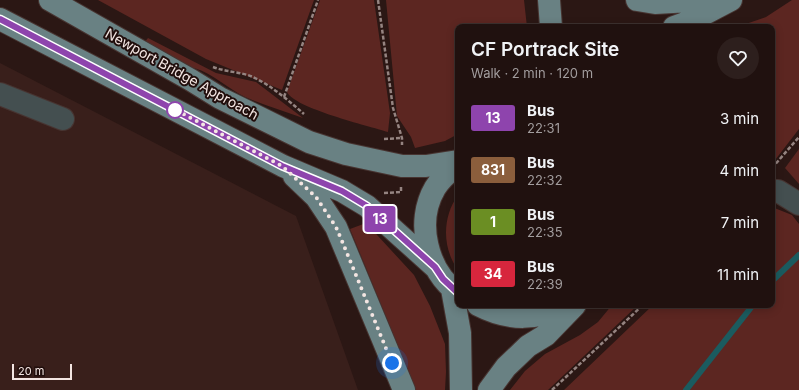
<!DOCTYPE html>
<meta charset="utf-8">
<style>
body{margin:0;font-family:Inter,sans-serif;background:#2d1f1d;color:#f1f3f6;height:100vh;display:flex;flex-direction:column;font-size:15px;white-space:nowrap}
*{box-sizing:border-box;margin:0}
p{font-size:13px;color:#a29d9e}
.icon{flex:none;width:22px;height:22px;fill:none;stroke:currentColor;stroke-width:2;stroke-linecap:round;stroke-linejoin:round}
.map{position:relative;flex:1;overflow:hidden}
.drawer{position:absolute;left:455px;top:24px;width:320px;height:284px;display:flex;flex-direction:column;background:#20110f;border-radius:8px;box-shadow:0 2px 10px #0003,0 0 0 1px #3d312f}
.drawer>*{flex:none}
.badge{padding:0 8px;border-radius:3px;font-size:14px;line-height:26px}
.scale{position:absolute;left:12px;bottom:10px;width:60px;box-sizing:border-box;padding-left:4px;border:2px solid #f3e5e2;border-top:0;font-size:11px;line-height:14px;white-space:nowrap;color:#f3e5e2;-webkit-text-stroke:3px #210e0c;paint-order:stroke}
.you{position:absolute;width:20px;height:20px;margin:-10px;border:3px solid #fff;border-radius:50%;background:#1a73e8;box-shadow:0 0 0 6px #1a73e833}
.map>.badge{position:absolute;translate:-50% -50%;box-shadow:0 0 0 2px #fff}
.round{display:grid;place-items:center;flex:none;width:42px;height:42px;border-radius:21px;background:#2d1f1d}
.overview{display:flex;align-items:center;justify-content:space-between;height:68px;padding:0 16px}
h1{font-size:19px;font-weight:600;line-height:30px}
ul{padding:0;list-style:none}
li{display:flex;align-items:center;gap:12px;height:52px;padding:0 16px}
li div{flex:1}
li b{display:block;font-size:15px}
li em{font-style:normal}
li .badge{min-width:44px;font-weight:700;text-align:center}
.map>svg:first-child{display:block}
.built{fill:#391f1b}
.green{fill:#5c2621}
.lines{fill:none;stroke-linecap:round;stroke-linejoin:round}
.stream{stroke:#1b5b5f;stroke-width:6}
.minor-casing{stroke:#473431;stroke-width:24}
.major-casing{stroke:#473431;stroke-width:24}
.path{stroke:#958481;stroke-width:2.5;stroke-dasharray:4 2;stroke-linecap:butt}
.minor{stroke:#444f50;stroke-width:22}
.major{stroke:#698183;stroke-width:22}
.line-casing{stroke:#fff;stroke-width:9}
.line{stroke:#8e44ad;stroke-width:6}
.walk{stroke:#f3e5e2;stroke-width:4;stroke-dasharray:0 7.2}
.stop-dot{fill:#fff;stroke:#8e44ad;stroke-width:2}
.labels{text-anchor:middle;stroke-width:4;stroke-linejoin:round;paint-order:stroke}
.street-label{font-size:14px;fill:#f3e5e2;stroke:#210e0c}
</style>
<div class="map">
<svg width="799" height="390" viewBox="0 0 799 390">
<rect width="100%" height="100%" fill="#2b1714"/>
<path class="built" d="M0 63 296 216 358 390H0Z"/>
<path class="green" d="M98 0H314L282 90 206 59Z
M320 0H374L390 113 388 132C369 126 294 108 287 92Z
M386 0H524L527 27H458V134L445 141 415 148 411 137 397 116Z
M792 0H799V129L772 164V27H737L766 17Z
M148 38 216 73 256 82 303 118C284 111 264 105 245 97 227 88 214 74 194 68L192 71 144 43Z
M799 149V184L785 168Z
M458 195V270C442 248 442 217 458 195Z
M772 207 792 215 799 224V390H564L653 305H772Z
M366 223 414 275 430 306 445 344 446 372 445 390H416L350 229Z
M612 305H638L548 390H510L525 371 545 354 580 335 598 322Z"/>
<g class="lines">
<path class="stream" d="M772 281 799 255
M686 390 753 305"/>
<defs>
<path id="minor" d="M0 94 63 119
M772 191H778L799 204"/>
<path id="major" d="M50 0 191 80 220 98 309 142 346 154 402 166H426L458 161
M549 0 551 27
M637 0 655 3 708 0
M0 19 283 166 342 191 367 206 435 267
M674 27 693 20 731 0
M458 164C450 171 441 178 435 188 415 222 427 271 458 293
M294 176 316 197 336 227 404 390
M452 289 460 333 461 390
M478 305C511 322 536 319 570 307
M489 390 506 367 528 346 546 335 575 305"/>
</defs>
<use href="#minor" class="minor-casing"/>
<use href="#major" class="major-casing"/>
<path class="path" d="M378 0 393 108 402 138V145
M213 67C226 72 242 72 253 77 272 86 289 101 304 114
M284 97 318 0
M384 139 402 138
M772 168 799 137
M384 193 401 192V186
M552 390 643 305"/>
<use href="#minor" class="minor"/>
<use href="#major" class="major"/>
</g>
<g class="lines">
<defs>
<path id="line" d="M0 19 282 166 342 191 367 206 435 267 443 279 458 293"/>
</defs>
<use href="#line" class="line-casing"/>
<use href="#line" class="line"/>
<path class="walk" d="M175 110 170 107 282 166 316 197 336 227 342 241 392 363"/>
</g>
<circle class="stop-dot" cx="175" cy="110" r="8"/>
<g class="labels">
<g class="street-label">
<text transform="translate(182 74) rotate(29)" y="5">Newport Bridge Approach</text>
</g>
</g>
</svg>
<div class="scale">20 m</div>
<div class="you" style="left:392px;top:363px"></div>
<b class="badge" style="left:380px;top:219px;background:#8e44ad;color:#fff">13</b>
<section class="drawer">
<div class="overview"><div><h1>CF Portrack Site</h1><p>Walk · 2 min · 120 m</p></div><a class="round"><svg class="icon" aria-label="heart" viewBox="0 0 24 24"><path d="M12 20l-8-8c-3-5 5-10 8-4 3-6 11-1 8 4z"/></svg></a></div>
<ul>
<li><span class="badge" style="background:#8e44ad;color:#fff">13</span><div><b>Bus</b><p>22:31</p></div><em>3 min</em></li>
<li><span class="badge" style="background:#8b5e3c;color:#fff">831</span><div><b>Bus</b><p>22:32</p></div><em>4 min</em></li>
<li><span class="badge" style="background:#6b8e23;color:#fff">1</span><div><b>Bus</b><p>22:35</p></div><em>7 min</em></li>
<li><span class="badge" style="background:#d7263d;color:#fff">34</span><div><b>Bus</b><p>22:39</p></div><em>11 min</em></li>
</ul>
</section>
</div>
